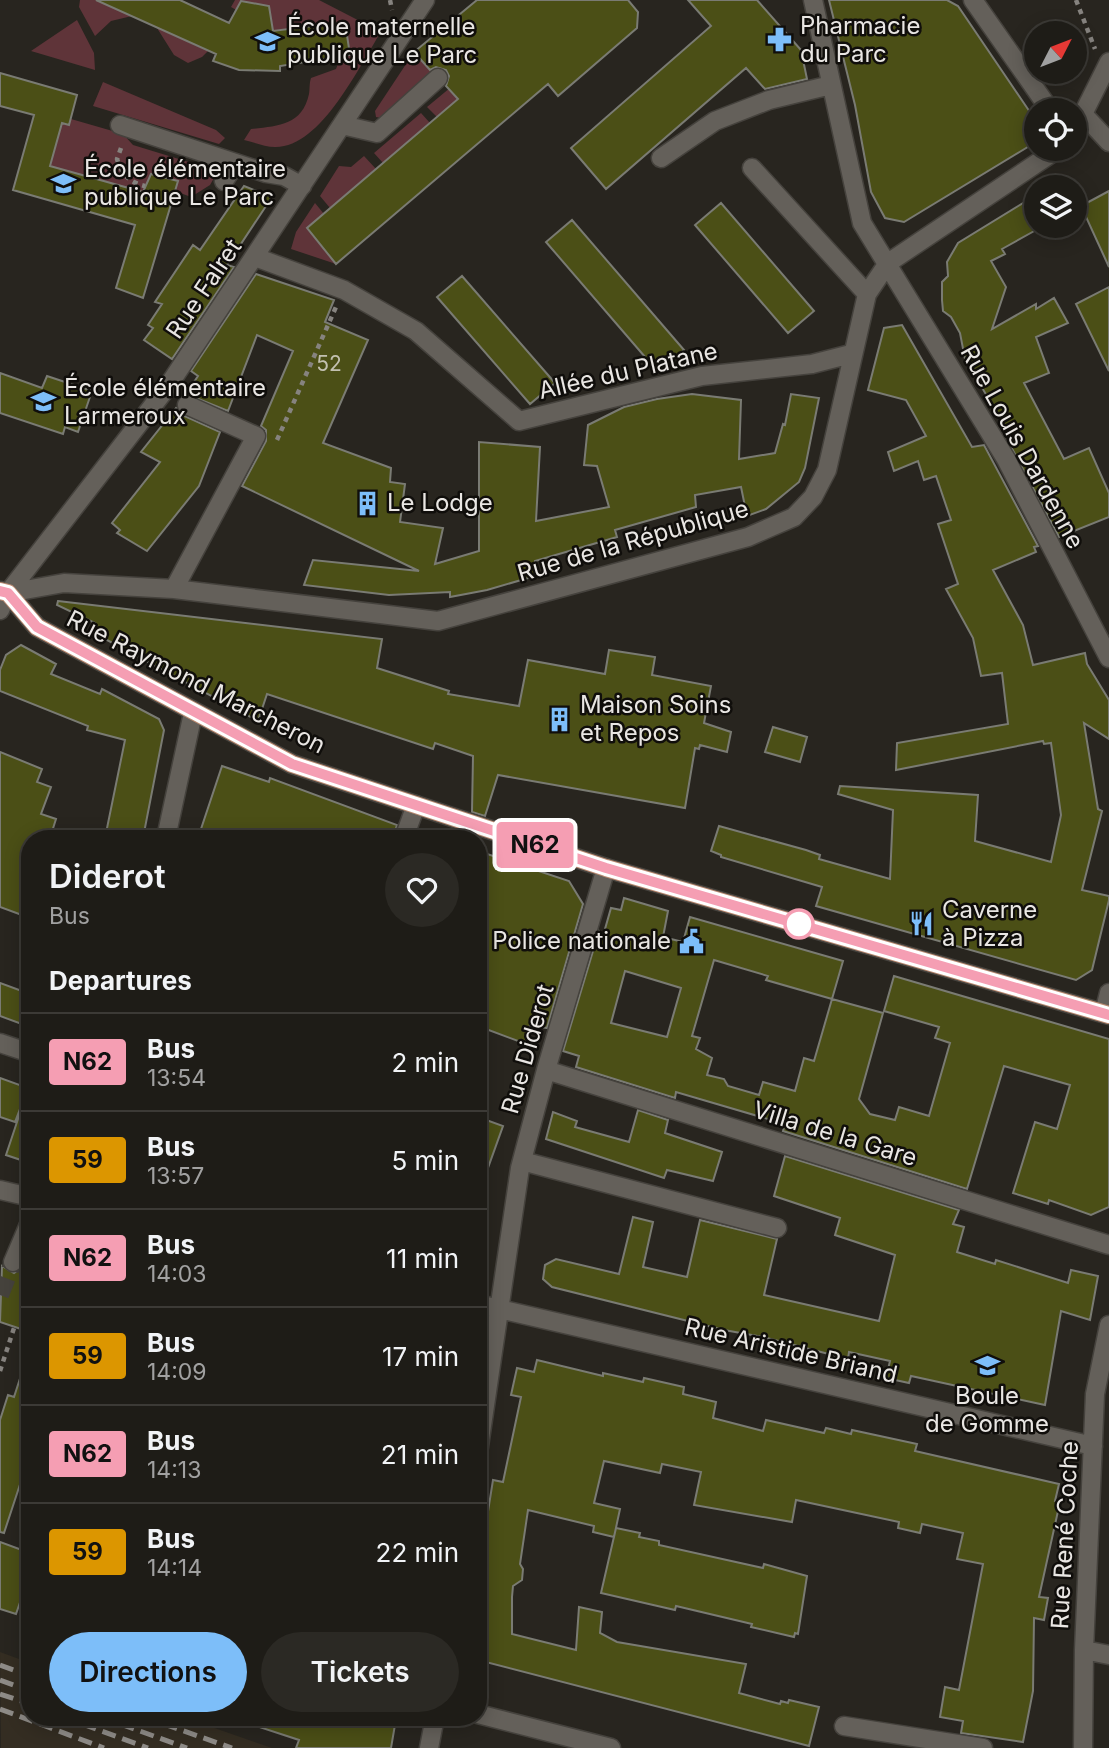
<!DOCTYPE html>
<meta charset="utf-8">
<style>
body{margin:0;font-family:Inter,sans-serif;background:#2b2924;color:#f1f3f6;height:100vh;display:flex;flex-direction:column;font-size:26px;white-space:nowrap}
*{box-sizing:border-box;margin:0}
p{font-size:23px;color:#a1a1a1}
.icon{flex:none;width:38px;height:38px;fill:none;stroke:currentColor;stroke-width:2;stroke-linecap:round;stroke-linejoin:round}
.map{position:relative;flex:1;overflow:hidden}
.panel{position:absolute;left:21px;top:830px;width:466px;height:896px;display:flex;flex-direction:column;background:#1e1c17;border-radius:28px;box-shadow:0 4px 18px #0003,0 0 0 2px #3c3a36}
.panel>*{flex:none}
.badge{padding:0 14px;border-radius:5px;font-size:24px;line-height:46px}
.needle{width:46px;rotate:48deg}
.fabs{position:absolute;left:1024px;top:21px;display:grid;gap:14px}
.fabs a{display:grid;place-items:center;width:63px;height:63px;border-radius:50%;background:#1e1c17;box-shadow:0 4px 18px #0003,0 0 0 2px #3c3a36;font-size:35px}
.map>.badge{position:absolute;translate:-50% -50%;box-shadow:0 0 0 4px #fff}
h2{padding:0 28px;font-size:26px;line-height:63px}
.round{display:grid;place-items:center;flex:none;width:74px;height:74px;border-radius:37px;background:#2b2924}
.overview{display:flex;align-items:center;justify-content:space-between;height:119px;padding:0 28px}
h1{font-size:33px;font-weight:600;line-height:52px}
.primary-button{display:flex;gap:14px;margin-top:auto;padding:14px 28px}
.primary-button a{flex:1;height:80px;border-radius:42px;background:#7dbef9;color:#111;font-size:28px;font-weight:600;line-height:80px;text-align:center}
.primary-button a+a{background:#2b2924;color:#f1f3f6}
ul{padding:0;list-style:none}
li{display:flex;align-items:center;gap:21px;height:98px;padding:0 28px;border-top:2px solid #3c3a36}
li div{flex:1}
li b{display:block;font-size:26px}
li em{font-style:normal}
li .badge{min-width:77px;font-weight:700;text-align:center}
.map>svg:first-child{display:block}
.built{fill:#342d22}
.green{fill:#5f3439}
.building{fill:#4b4f16;stroke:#7a7b73;stroke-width:2;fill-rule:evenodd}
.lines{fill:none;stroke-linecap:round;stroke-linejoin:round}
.minor-tunnel{stroke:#45423c;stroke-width:18;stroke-dasharray:18 9;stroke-linecap:butt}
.minor-casing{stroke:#45423d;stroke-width:21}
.major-casing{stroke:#45423d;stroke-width:21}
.path{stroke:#86837f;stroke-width:4.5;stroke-dasharray:5 5;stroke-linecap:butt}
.minor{stroke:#64605a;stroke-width:18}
.major{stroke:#ba8a71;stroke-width:18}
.rail{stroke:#8e8b87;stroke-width:5;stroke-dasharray:14 7;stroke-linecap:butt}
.line-casing{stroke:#fff;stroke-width:16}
.line{stroke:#f59eb3;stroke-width:10}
.stop-dot{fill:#fff;stroke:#f59eb3;stroke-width:3.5}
.labels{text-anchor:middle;stroke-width:5;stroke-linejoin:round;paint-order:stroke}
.number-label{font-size:21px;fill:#c2c0b0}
.poi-label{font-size:24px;fill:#e9e6e3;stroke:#100e0b;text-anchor:start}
.street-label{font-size:24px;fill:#e9e6e3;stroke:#100e0b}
</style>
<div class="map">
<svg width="1109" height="1748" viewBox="0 0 1109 1748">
<rect width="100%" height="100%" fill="#28251f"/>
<path class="built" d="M0 1652 30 1663V1717H183L272 1748H1Z"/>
<path class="green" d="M80 0H96L132 16 111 21 95 36 79 7Z
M235 0H319L381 32C359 66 321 148 275 147 265 147 254 142 244 140L251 129C277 126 302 126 309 94 310 89 309 84 311 78L336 69 341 56 350 55 345 23 273 31 231 7Z
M77 20 94 53 95 70 31 51Z
M157 28 208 51 202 57 188 63 174 55Z
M414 52 433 72 381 118 376 117 375 111Z
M474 68 483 78 437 117 427 107Z
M103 82 216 130 225 138 219 144 93 106Z
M421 113 430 123 383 163 374 153Z
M71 119 123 134 133 145 218 171 210 185 191 197 175 191 178 181 151 174 143 192 50 166 62 123 69 125Z
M364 156 376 169 330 208 320 196 339 166 351 167Z
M315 203 324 214 307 228 336 264 291 249 296 232Z"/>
<path class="building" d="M96 0H180L229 23 241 1 269 6 273 31 345 22 350 55 280 66V71L239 70 213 61 216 54Z
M477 0H628L638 12 637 28 558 96 548 84 336 264 307 228 458 99 446 86 449 76 446 70 436 67 430 70 414 52Z
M688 0H757L801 50 807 79 765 89 746 68 606 189 571 148 711 26Z
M829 0H947L958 6 1036 121V142L904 222 885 218 871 192 855 105Z
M0 73 77 95 69 125 62 123 50 166 143 192 151 174 178 181 143 298 116 288 135 225 13 190 34 115 0 106Z
M244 186 272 197 227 265 234 267 172 359 144 340 153 328 148 325 162 304 155 302 193 245 200 250Z
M1109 191V267L1081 206Z
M1036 195V230L1002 249 1005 254 991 261 1006 287 992 329 1036 304V309L1054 298 1068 323 1036 337 1049 373 1024 383 1064 459 1089 448 1109 493V517L1059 537 1008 441 1013 440 965 359 960 333 951 317 943 311 942 300V282L948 276 947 262 958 243Z
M721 203 814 311 788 333 695 225Z
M572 220 684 350 658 372 546 242Z
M256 274 334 300 325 322 368 340 323 443 391 468 390 482 405 484 400 522 443 528 435 564 479 551V442L540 447 536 521 609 507 597 466 584 465 588 425 624 407 657 399 692 394 741 400 739 459 775 453 783 424 785 425 791 394 819 398 805 468 799 482 766 509 747 516 741 487 695 495 696 507 615 530 617 537 535 561V576L487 590 450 597V592L389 595 304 585 313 560 419 571 242 486 266 441V430L261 426 293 351 257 335 228 411 186 394 198 376 191 371Z
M462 276 555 383 530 404 437 297Z
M1109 287V371L1076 304Z
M902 325 972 447 984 445 1038 546 1034 547 1036 552 993 570 1023 625 1033 665 1085 653 1087 664 1109 700V739L1084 723 1098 809 1102 811 1082 890 1109 896V900L1092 970 1076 980 816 906 822 887 721 857V855L711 851 719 826 806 850 820 855 819 859 890 879 893 810 838 794 840 786 978 795 975 841 1051 862 1061 815 1051 743 1044 744 1043 741 896 770 897 743 1008 724 1002 673 981 676 973 638 946 589 958 584 938 524 951 520 936 476 924 480 918 461 894 471 888 452 926 436 906 400 868 390 884 328Z
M0 373 42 388 47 376 92 391 78 432 65 427 63 434 0 413Z
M176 408 182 415 220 432 199 486 147 551 117 533 120 530 112 523 160 462 141 452Z
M58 601 382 639 377 668 449 691 448 694 519 706 528 660 605 674 609 650 655 657 652 675 711 686 704 723 731 732 727 752 700 745 699 749 695 748 685 808 498 775 485 816 472 812 473 756 435 743 433 749 267 694 258 721 92 632 95 623 57 605Z
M21 645 56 664 51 674 100 694 102 689 159 719 164 730 143 838H105L125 740 87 730 88 726 0 691V670L6 655Z
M773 727 807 737 800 762 765 752Z
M0 752 42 769 37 782 51 787 41 814 56 819 50 838H30V918L0 907Z
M222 766 269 782 270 778 397 825 393 838H198Z
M478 851 569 881 583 904 547 1028 530 1025 526 1044 478 1026Z
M624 898 668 911 663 937 683 942 690 917 843 961 832 999 883 1013 859 1099 870 1114 895 1120 899 1107 929 1116 950 1043 935 1038 939 1027 884 1011 894 976 1109 1039V1207L1091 1215 1049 1200 1048 1204 1013 1193 1035 1122 1057 1129 1070 1085 1004 1066 967 1189 783 1131 785 1124 676 1092 675 1098 576 1067 579 1056 563 1051 599 931 603 936 611 908 621 910ZM714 960 768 976 766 980 832 999 814 1061 804 1058 795 1091 763 1082 759 1095 728 1086 724 1079 707 1075 712 1058 696 1049 700 1038 692 1036ZM625 971 681 988 667 1037 611 1023Z
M0 983 30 994V1027L0 1016Z
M0 1078 28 1088 15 1122 0 1117Z
M26 1095H30V1163L6 1155Z
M638 1110 668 1120 665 1133 722 1152 713 1181 667 1170 664 1178 546 1139 553 1112 577 1121 575 1127 629 1142Z
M478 1117 503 1126 480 1190 478 1189Z
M785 1156 959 1210 953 1224 964 1227 957 1252 995 1264 996 1260 1068 1283 1071 1270 1098 1276 1090 1320 1061 1311 1045 1405 911 1376 909 1383 886 1378 890 1361 849 1352 848 1359 763 1337 724 1330 552 1287 543 1279 545 1265 556 1259 619 1274 633 1217 653 1222 643 1267 687 1277 700 1220 777 1239 764 1295 879 1321 895 1255 835 1235 840 1218 774 1196Z
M2 1266 14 1273 24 1266 30 1267V1332L0 1322Z
M26 1360H30V1454L4 1533 0 1532V1420L8 1395 14 1397Z
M537 1360 603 1376V1373L643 1382 644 1378 684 1387 683 1394 716 1402 713 1418 763 1431 766 1420 824 1433 826 1428 851 1434 852 1430 917 1444 915 1451 1059 1484 1055 1501 1060 1502 1039 1597 1048 1598 1044 1620 1034 1618 1033 1691 1023 1742 961 1733 963 1721 940 1717 945 1687 959 1690 983 1564 957 1559 963 1533 922 1524 920 1533 898 1528 899 1522 796 1500 792 1522 694 1505 701 1472 662 1464 660 1473 604 1461 594 1503 620 1509 614 1537 593 1532 594 1526 528 1510 520 1564 523 1569 522 1580 513 1586 512 1597V1634L576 1650 579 1607 602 1612 600 1633 617 1642 746 1664 739 1693 780 1704 781 1701 788 1703 789 1700 819 1707 809 1746 478 1660V1618L485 1581 478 1578V1574L493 1480 503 1482 521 1397 511 1395 517 1368 534 1372Z
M616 1528 640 1533 639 1537 659 1541V1545L763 1568 764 1564 807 1576 798 1634 795 1633 794 1637 751 1627 752 1624 676 1606 675 1610 601 1593Z
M0 1542 30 1553V1573L16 1614 0 1609Z
M242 1717H384L396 1719 391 1748H296L299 1740 241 1721Z"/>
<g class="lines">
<path class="minor-tunnel" d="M0 1295 13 1262"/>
<defs>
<path id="minor" d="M813 0 862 223 1006 459 1109 658
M973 0 1050 110
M1083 114 1109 142
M120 125 266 173 284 176 302 186
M342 125 377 133 438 78
M1074 132 1109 62
M661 158 715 121 769 100 831 85
M752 168 867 294
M224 181 236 163
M255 257 344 290 416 331 519 421 702 376 812 364 851 354
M174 589 256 436 187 405
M8 593 64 583 174 589 438 621 748 537 794 517 813 497 827 470 867 294 888 263 1058 149
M0 610 8 593 168 386 425 0
M166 838 193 713
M404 838 416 805
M1104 1013 1109 993
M0 1043 30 1053
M546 1070 1109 1245
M522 1161 777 1228
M0 1190 30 1197
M13 1262 30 1222
M478 1304 1093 1446
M478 1453 520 1168 546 1070 606 868
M1084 1650 1109 1655
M478 1714 611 1748
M844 1726 983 1748
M429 1748 435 1717
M1083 1748 1084 1650 1095 1394 1109 1325"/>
<path id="major" d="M0 591 8 593 37 627 292 764 606 868 1109 1015"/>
</defs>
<use href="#minor" class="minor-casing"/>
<use href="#major" class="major-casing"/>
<path class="path" d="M390 0 392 10
M1076 0 1095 49
M121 148 117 159C122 175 129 182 145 186
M277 440 336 307
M0 1371 14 1328"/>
<use href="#minor" class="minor"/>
<use href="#major" class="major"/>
<path class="rail" d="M0 1665 30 1676
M0 1680 30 1691
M0 1694 30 1704
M0 1709 104 1748
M63 1717 148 1748
M101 1717 187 1748
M144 1717 232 1748"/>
</g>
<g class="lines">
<defs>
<path id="line" d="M0 591 8 593 37 627 292 764 606 868 1109 1015"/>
</defs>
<use href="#line" class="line-casing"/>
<use href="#line" class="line"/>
</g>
<defs>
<symbol id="pharmacy-bare" viewBox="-9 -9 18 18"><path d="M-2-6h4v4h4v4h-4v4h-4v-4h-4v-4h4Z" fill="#7dbef9" stroke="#100e0b" stroke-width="2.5" paint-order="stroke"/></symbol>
<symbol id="school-bare" viewBox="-9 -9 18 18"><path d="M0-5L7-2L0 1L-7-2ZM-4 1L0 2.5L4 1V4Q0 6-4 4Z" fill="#7dbef9" stroke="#100e0b" stroke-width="2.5" paint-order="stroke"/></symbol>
<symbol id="building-bare" viewBox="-9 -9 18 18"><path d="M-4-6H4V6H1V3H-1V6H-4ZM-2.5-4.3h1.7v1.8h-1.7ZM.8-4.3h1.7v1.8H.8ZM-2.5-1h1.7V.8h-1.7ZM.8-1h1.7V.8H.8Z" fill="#7dbef9" stroke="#100e0b" stroke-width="2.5" paint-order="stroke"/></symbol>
<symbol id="restaurant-bare" viewBox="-9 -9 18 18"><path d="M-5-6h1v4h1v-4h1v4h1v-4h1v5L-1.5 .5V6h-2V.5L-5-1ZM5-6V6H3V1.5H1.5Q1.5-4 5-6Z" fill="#7dbef9" stroke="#100e0b" stroke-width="2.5" paint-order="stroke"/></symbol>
<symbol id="civic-bare" viewBox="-9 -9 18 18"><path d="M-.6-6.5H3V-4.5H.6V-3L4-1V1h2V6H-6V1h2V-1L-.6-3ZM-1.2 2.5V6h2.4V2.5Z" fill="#7dbef9" stroke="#100e0b" stroke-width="2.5" paint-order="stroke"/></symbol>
</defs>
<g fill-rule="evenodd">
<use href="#pharmacy-bare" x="762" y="22" width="35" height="35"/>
<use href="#school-bare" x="250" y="24" width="35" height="35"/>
<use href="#school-bare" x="46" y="166" width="35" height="35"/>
<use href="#school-bare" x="26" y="384" width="35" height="35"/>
<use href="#building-bare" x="350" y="486" width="35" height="35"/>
<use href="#building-bare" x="542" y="702" width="35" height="35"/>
<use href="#restaurant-bare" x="904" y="906" width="35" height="35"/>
<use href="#civic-bare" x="674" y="924" width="35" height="35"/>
<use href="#school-bare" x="970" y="1348" width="35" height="35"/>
</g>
<circle class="stop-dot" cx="799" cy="924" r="14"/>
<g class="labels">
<g class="number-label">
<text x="329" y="371">52</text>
</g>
<g class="poi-label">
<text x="800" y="34">Pharmacie<tspan x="800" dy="28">du Parc</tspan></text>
<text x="287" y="35">École maternelle<tspan x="287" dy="28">publique Le Parc</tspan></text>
<text x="84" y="177">École élémentaire<tspan x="84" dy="28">publique Le Parc</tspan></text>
<text x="64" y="396">École élémentaire<tspan x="64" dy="28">Larmeroux</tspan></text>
<text x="387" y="511">Le Lodge</text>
<text x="580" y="713">Maison Soins<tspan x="580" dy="28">et Repos</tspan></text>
<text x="942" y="918">Caverne<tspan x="942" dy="28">à Pizza</tspan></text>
<text x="671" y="949" text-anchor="end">Police nationale</text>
<text x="987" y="1404" text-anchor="middle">Boule<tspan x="987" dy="28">de Gomme</tspan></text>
</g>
<g class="street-label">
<text transform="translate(204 289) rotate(-56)" y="8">Rue Falret</text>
<text transform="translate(628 371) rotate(-13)" y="8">Allée du Platane</text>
<text transform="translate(1022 447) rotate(61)" y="8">Rue Louis Dardenne</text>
<text transform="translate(633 541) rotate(-16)" y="8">Rue de la République</text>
<text transform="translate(196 682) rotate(27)" y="8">Rue Raymond Marcheron</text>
<text transform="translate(528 1049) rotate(-74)" y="8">Rue Diderot</text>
<text transform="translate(835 1134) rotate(17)" y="8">Villa de la Gare</text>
<text transform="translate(791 1351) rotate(13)" y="8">Rue Aristide Briand</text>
<text transform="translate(1065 1535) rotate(-87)" y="8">Rue René Coche</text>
</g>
</g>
</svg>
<div class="fabs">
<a><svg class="needle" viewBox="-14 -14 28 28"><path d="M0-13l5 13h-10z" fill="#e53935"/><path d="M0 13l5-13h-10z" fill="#a1a1a1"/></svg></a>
<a><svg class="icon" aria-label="locate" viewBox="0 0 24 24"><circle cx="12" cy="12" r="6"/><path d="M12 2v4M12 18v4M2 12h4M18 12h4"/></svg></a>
<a><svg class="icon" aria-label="layers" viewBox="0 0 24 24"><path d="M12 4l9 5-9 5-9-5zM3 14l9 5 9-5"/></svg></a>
</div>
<b class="badge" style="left:535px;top:845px;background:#f59eb3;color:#111">N62</b>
<section class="panel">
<div class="overview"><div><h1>Diderot</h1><p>Bus</p></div><a class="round"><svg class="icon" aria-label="heart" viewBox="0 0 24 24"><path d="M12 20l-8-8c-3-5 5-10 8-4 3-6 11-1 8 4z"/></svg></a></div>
<h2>Departures</h2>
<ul>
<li><span class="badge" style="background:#f59eb3;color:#111">N62</span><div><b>Bus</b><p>13:54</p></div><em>2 min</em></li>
<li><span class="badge" style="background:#dc9600;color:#111">59</span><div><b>Bus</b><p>13:57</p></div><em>5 min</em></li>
<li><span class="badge" style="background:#f59eb3;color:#111">N62</span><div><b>Bus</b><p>14:03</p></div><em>11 min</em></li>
<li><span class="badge" style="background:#dc9600;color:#111">59</span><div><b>Bus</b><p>14:09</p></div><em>17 min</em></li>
<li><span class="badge" style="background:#f59eb3;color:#111">N62</span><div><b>Bus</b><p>14:13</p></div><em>21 min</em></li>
<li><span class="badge" style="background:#dc9600;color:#111">59</span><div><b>Bus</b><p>14:14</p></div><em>22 min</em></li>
</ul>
<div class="primary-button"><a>Directions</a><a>Tickets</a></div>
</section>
</div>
